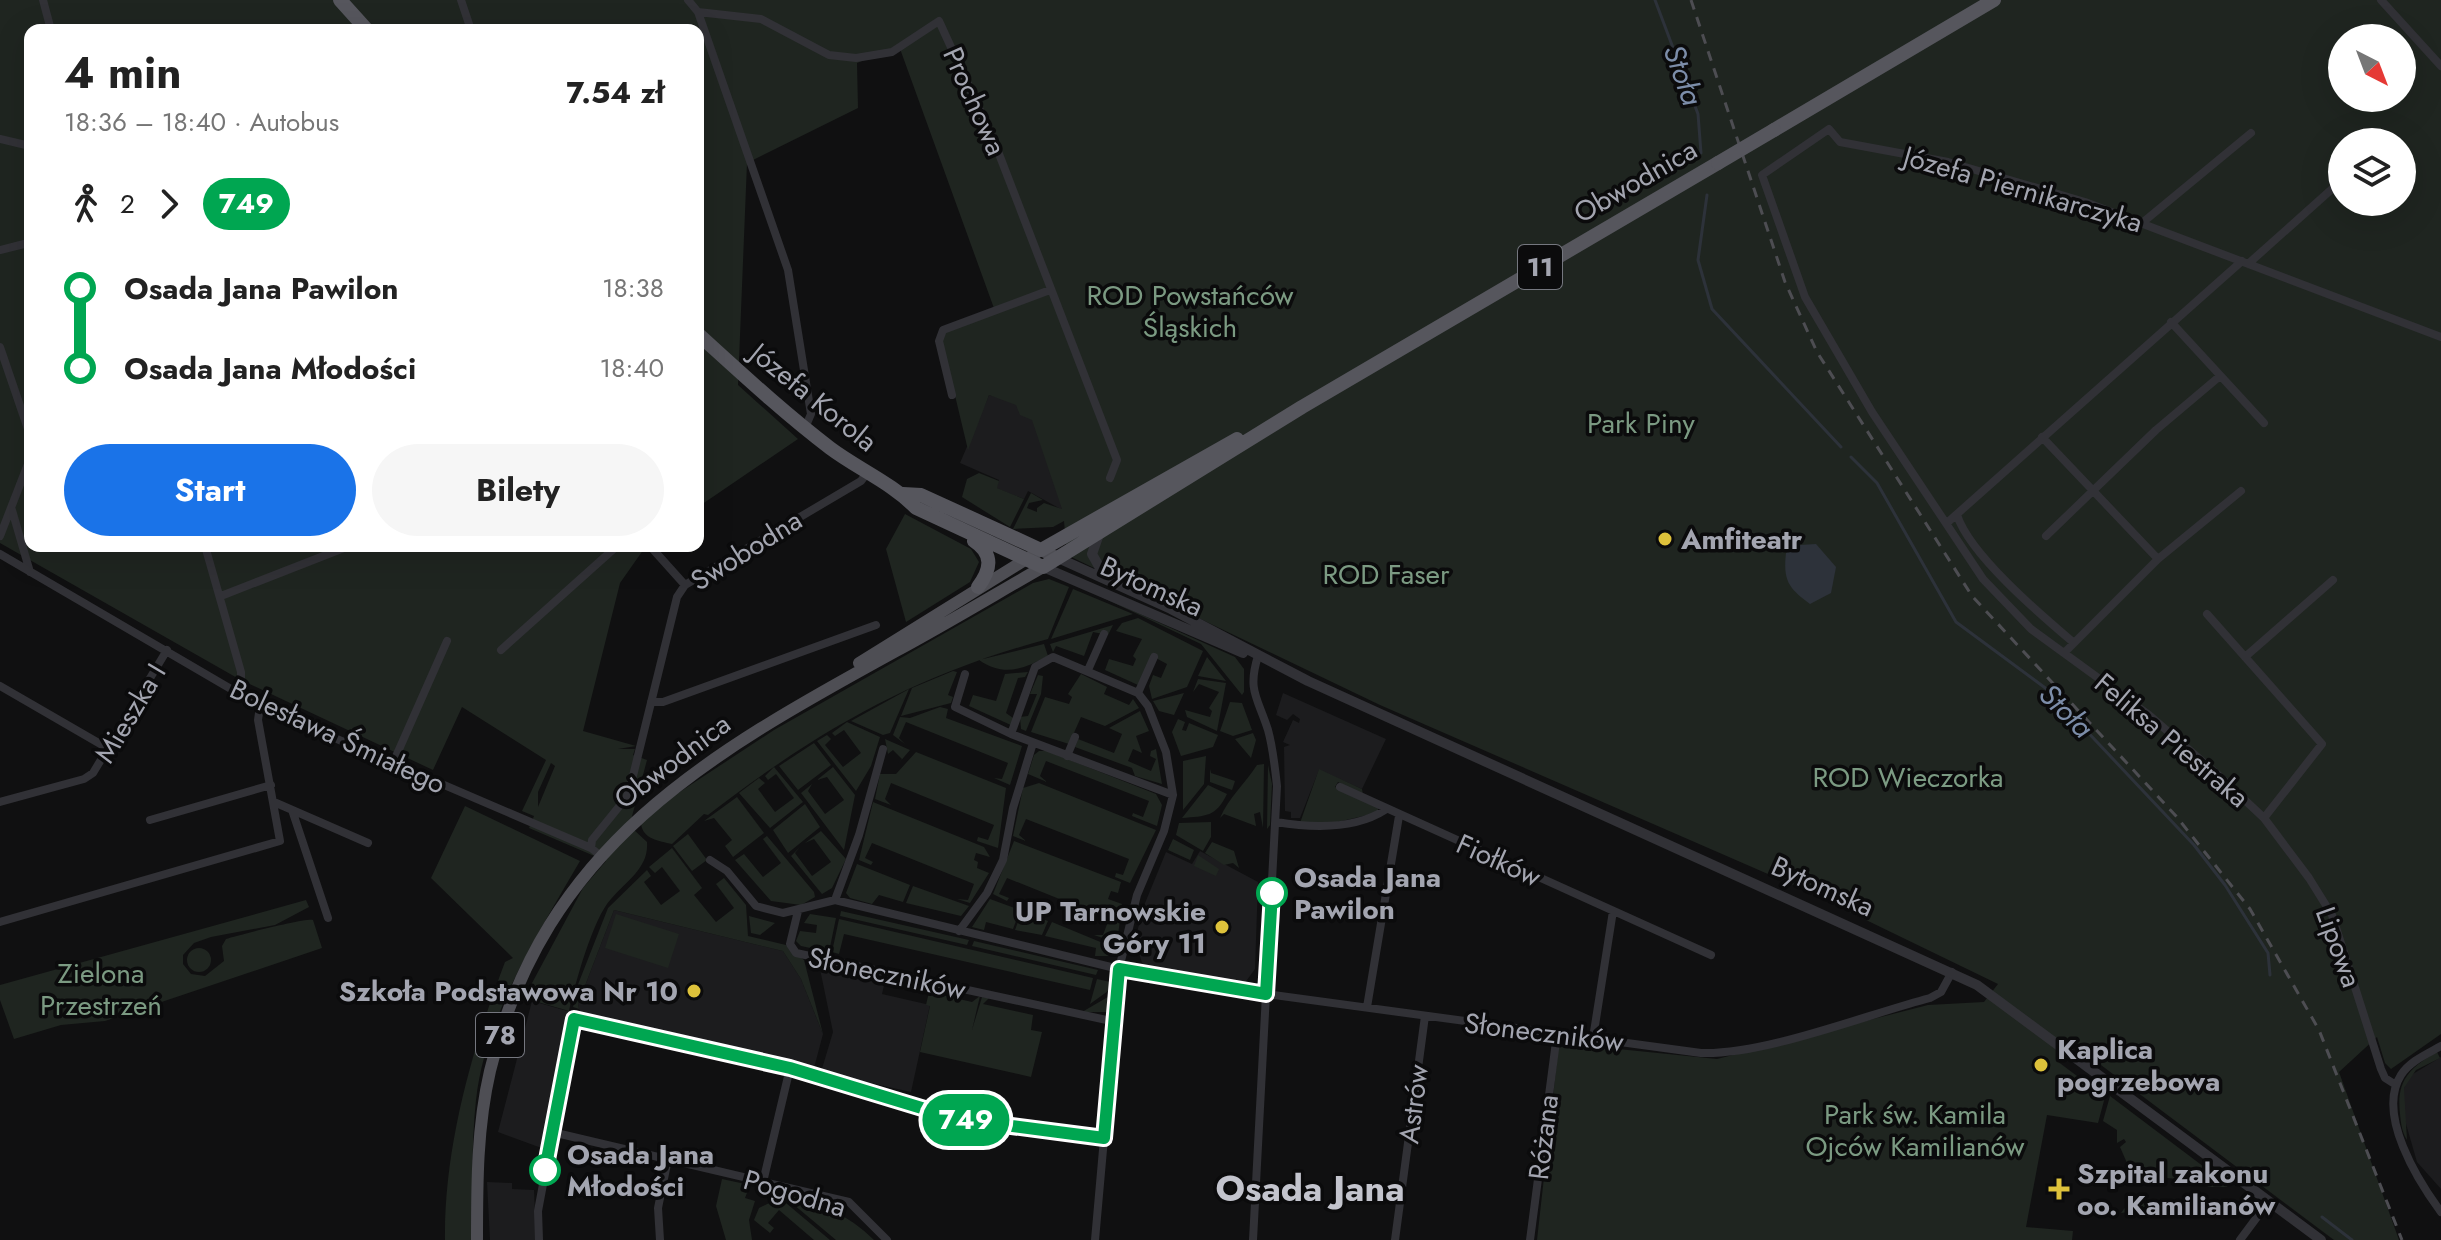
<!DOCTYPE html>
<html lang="pl">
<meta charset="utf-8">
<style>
body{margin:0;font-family:Jost,sans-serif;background:#f6f6f6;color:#222;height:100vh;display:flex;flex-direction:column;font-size:30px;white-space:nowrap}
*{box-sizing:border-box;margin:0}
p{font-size:26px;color:#767676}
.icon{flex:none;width:44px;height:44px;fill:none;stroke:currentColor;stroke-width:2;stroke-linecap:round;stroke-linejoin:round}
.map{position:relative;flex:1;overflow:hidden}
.sheet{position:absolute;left:24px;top:24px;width:680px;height:528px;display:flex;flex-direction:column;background:#fff;border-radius:16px;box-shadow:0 8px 32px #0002}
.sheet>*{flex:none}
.badge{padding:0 16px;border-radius:26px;font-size:28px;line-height:52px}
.needle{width:52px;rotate:138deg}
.fabs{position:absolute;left:2328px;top:24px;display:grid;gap:16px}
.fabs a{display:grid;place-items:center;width:88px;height:88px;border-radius:50%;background:#fff;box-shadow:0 8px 32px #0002;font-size:40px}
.map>.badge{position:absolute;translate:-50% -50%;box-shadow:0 0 0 4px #fff}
.legs{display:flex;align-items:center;gap:12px;height:88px;padding:0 40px;font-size:26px}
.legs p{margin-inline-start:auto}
.head{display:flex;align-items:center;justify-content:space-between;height:136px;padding:0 40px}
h1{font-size:44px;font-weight:700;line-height:60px}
.action{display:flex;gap:16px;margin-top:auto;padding:16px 40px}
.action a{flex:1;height:92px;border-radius:48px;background:#1a73e8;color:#fff;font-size:32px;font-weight:700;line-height:92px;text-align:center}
.action a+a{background:#f6f6f6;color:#222}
ul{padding:0 40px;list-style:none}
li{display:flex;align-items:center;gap:28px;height:80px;font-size:30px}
li i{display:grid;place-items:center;width:12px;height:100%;margin:0 10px;background:currentColor}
li i::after{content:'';width:20px;height:20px;margin:-10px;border:6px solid;border-radius:50%;background:#fff}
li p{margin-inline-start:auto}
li:first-child i{background:linear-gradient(#0000 50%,currentColor 0)}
li:last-child i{background:linear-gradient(currentColor 50%,#0000 0)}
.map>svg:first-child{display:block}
.built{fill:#1c1c1e}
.green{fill:#1f2520;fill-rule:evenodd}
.water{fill:#2d323a}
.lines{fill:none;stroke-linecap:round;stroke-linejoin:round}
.stream{stroke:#2d323a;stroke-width:3}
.minor{stroke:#313136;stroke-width:8}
.tertiary{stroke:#313136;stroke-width:10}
.primary{stroke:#4e4e54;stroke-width:12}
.trunk{stroke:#56565d;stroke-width:14}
.rail{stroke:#4d4d52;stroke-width:3;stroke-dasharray:10 8;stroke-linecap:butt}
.trunk-bridge{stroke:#56565d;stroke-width:14}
.line-1-casing{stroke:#fff;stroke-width:18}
.line-1{stroke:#00a651;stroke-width:12}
.poi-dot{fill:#dec23b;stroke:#0b0b0c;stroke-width:3}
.stop-1-dot{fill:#fff;stroke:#00a651;stroke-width:4}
.labels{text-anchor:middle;stroke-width:7;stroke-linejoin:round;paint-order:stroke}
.shield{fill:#0b0b0c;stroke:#75777f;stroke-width:2}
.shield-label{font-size:26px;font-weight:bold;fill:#a3a5b0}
.street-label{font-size:28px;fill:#a3a5b0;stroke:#0b0b0c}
.park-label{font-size:28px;fill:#7b9a82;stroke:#0b0b0c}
.poi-label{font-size:28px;font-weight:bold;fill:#a3a5b0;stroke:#0b0b0c;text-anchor:start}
.stop-label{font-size:28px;font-weight:bold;fill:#a3a5b0;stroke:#0b0b0c;text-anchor:start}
.water-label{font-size:30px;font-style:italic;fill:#7c8da9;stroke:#0b0b0c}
.district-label{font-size:36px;font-weight:bold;fill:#c3c4cd;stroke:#0b0b0c}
</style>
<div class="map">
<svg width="2441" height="1240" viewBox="0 0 2441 1240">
<rect width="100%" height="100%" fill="#101011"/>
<path class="built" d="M989 395 1050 412 1066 512 1028 491 1024 499 996 488 999 480 960 463Z
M1283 693 1386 739 1362 789 1319 770 1300 818H1291V812L1285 811 1284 747 1290 745 1283 742 1293 720 1299 723 1300 719 1293 714 1287 720 1276 715Z
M1200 851 1258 882 1255 969 1244 984 1144 969 1135 941 1143 908 1166 852 1192 864Z
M614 910 783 951 801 979 823 1034 814 1068 581 1016 578 1004Z
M820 969 885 981 882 994 930 1005 911 1092 821 1072 833 1032Z
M532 1001 571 1012 547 1150 498 1132Z
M2441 1057V1189L2417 1162 2404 1117V1088L2408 1077Z
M487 1182 512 1183V1189L534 1190 536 1240H490Z"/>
<path class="green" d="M0 0H2441V1034L2391 1069 2385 1063 2377 1037 2339 1072 2399 1240H2334L2065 1038 2057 1061 2105 1097 2098 1123 2047 1115 2026 1227 2073 1231 2072 1240H1537L1559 1043 1717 1059 1928 1005 1984 1002 1998 984 1798 887 1380 705 1067 555 1064 521 1053 527 1013 529 1031 493 1043 500 1029 503 1027 508 1037 512V508L1044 503 1062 509 1032 420 1020 415 1016 405 989 395 968 450 942 341 946 332 995 311 899 46 857 63 858 108 747 163 738 385 798 439 698 507V30H30V546H646L620 583 583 731 636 746 618 749H635L633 755 647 760 627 835 633 829 647 842C649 868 626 881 611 899 593 918 575 984 569 1011L524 998 583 888 606 861 529 828 534 816 522 811 546 760 462 707 433 770 239 679 0 543ZM2342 38H2402V98H2342ZM2342 142H2402V202H2342ZM551 763 555 766 538 807V792Z
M979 473 999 481 997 488 1024 499 1010 527 962 497 967 479Z
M905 514 971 549 979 562 970 582 906 622 886 549Z
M1049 579 1069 587 1048 639C914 675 817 731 708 815L704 814 672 844C659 841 643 839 641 824L663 803 774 730 1033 583Z
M1076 585 1235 657 1244 669V692L1242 695 1201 644Z
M1073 589 1133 614 1051 639Z
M1138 618 1203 651 1187 687 1152 699 1149 686 1153 675 1161 678 1167 664 1152 656 1138 685 1105 670 1109 659 1133 666 1136 659 1133 656 1142 639 1116 631 1122 623Z
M1113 625 1108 635 1093 632 1084 656 1056 646 1053 652 1050 644Z
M1044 644 1048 656C1025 668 1005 678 979 660Z
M1207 657 1226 681 1198 676Z
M953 671 957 672 948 695 953 697 951 703 901 716 912 688Z
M1028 672 1025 677 1018 678 1006 713 1013 718V726L969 706 973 695 996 701 1005 674Z
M1081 674 1107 687 1104 694 1129 705 1133 699 1139 708 1105 726 1081 717 1069 744 1031 732 1045 697 1069 704 1072 697 1068 694Z
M1038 675 1043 676 1041 694 1026 731 1021 729 1020 717 1028 716 1037 694H1030Z
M1198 679 1226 683 1217 731 1187 717 1185 710 1210 717 1212 711 1209 708 1219 692 1199 684 1193 692Z
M909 689 890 733 883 735 851 721Z
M1184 693 1174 715 1159 711 1153 701Z
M1230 702 1242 703 1252 730 1233 736 1220 731Z
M940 707 948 709 946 718 1022 746 1010 785 994 778 1002 779 1008 763 906 722 899 738 905 744 893 735 900 717 910 718Z
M1140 711 1149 731 1136 736 1142 753 1133 749 1128 761 1151 771 1156 759 1150 756 1151 751 1156 749 1162 784 1135 776 1132 768 1075 747 1078 739 1114 753 1122 734 1109 728Z
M1178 719 1185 722 1182 730 1186 731 1189 723 1218 735 1213 747 1181 756 1172 732Z
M847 722 880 737 871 766 856 791 817 741 827 735 831 739 825 745 843 767 861 753 844 730 835 736 832 733Z
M1253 733 1256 740 1251 758 1235 739Z
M885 739 910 750 898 764 902 759 893 750 888 754Z
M814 743 831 765 798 790 779 766Z
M1039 751H1047L1156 794 1162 805 1157 826 1132 816 1133 813 1143 817 1149 801 1046 761 1040 776 1047 782 1028 774 1034 755Z
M916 752 1006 788 998 848 977 841 978 837 988 840 994 825 891 783 885 799 891 805 875 799 880 774H896Z
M1206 756 1204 784 1183 810V761Z
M1264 764 1263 828 1260 812 1254 814 1256 826 1224 814 1220 818C1229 797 1245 784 1257 765Z
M1268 765 1272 784 1270 825 1267 829Z
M774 767 803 802 770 828 739 793 759 778 765 783 758 789 775 812 794 798 776 774 768 780 765 776Z
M833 767 855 795 844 850 801 793 812 784 808 791 825 814 844 800 827 777 817 780Z
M1210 769 1211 773 1235 781 1232 790 1210 782Z
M1319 769 1362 789 1363 795 1338 782 1335 787 1379 808 1376 813 1329 824 1300 823Z
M1039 783 1156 830 1130 883 1115 877 1116 873 1123 875 1129 859 1026 819 1019 835 1026 841 1013 836 1023 788Z
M1208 785 1227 794C1216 817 1206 816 1182 818Z
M737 797 764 833 733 857 725 846 732 840 714 818 704 821Z
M873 802 984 847 990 857 976 853 974 860 978 862 977 868 989 873 970 903 957 899 968 900 974 884 872 843 865 858 873 862 871 865 859 860Z
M805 804 820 827 788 853 773 830Z
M465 806 580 861C539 932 485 1016 476 1100 471 1146 473 1194 471 1240H445C444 1147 472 1049 505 962L513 958 431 878Z
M1211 822V837L1203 851 1176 835 1179 823Z
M821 831 846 859 832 888 822 894 791 856 800 847 795 853 812 876 831 862 814 839 805 843Z
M688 834 707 860 692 871 673 846Z
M767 836 814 892 815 897 801 905 771 901 735 860 744 854 763 877 781 863 763 839Z
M1173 839 1194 850 1190 860 1168 850Z
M1014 841 1121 882 1118 893 1111 891 1108 899 1122 904 1117 943 1094 935H1103L1109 919 1007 878 999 894 1009 898 1007 901 993 894Z
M1212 842 1234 851 1239 868 1233 863 1224 865 1205 853Z
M672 848 702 888 694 895 716 922 734 908 716 884 724 878 746 905 748 936 786 945 804 960 823 1034 801 979 783 951 614 910 578 1004 579 1009 573 1007 577 987 608 908 647 870 651 876 644 882 661 905 680 891 662 867 655 873 649 867Z
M1198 855 1219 869 1216 876 1194 866Z
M857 864 910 885 903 902 879 895 872 904 850 898 846 893Z
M913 886 969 906 961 916 906 903Z
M990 899 1020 910 1013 929 986 922 984 930 972 927Z
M306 900 309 907 275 925 211 937 194 943 183 955V964L191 974 205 976 224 961 222 946 226 939C239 935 305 918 313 920L322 948 105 1021 61 1025 14 1039 0 1000V985Z
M841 911 969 940 967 945 840 916Z
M1022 911 1048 921 1042 935 1015 930Z
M616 914 679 934 668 968 605 948Z
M810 914 836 918 829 952 801 946 796 941 800 931 816 933 817 925 804 923Z
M749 916 775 923 760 935 751 933Z
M839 919 1093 978 1090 990 844 934 839 954 832 952Z
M1052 922 1115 948 1109 956H1095L1096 948 1045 936Z
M974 941 1098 970 1096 975 972 946Z
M187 960a12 12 0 1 1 24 0a12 12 0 1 1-24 0Z
M1097 979 1115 983V986L1090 1004Z
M929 992 972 1002 980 996 972 1030 982 997 989 998 983 1004 1033 1015 1031 1030 1042 1032 1031 1077 920 1052 930 1006 926 1005Z
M1113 994 1107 1012H1082Z
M2437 1052 2440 1058 2416 1070 2404 1088 2407 1140C2402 1132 2401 1124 2400 1114 2396 1081 2409 1068 2437 1052Z
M2110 1096 2228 1185 2227 1187H2208L2205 1182 2139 1175 2140 1180 2134 1179 2120 1147 2126 1142 2124 1139 2117 1143V1130L2103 1121Z
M722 1179 750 1185 745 1198 755 1201 749 1220 752 1240H726L716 1206Z
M781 1194C816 1200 849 1215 874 1240H836Z
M2133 1197 2146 1198V1209L2121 1213Z
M780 1198 830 1240H814L779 1210 768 1223 774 1228 770 1233 754 1220 759 1208Z"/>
<path class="water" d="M1816 544 1836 567 1831 593 1810 604C1788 588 1783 580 1786 553L1800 545Z"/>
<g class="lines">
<path class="stream" d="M1655 0 1698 114 1701 153
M1707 195 1698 260 1712 309 1841 447
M1851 457 1877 483 1956 622 2048 690 2194 845 2225 885 2268 953 2270 975
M2322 1217 2352 1240"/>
<path class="minor" d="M43 0 51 30
M461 0 471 30
M688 0 698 12 788 270 811 414 805 428
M2381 0 2441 66
M698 12 761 19 829 55 856 58 892 52 939 21 994 141 1117 460 1110 478
M0 139 30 146
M2142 223 2251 133
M0 250 24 244
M2248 264 2342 180
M2171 322 2264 423
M0 347 29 432 28 464 0 536
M952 395 939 341 943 330 1050 290
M2042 437 2158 559
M12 510 30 572
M1957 515C1970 555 2041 615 2074 643
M1948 522 2242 261
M2046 536 2156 430 2220 376
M205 546 241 672V694
M650 546 685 585
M0 554 260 706 591 848 601 856
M221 596 349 546
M2207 614 2322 744 2264 818
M501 650 617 546
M2064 653 2158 559 2241 491
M2245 657 2333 580
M1088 670 1104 634
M965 674 955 707 1011 734 1173 795
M0 686 109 749
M1138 693 1154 657
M651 702H663L876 625
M1011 734 1035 667 1053 657 1138 693 1148 706 1166 752 1173 795 1164 831 1137 895 1119 969 1095 1240
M1067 756 1075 737
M393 763 447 641
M1340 787 1711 955
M0 802 84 779 93 773 167 650
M274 802 368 843
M292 810 328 918
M150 820 271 785
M1276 822C1312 828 1354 830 1385 810
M591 848 592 840 626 798 631 784 677 597 685 585 861 481 867 473
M710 860 727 871 756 906 783 913 835 900 1119 969 1266 994 1701 1053C1765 1055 1865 1015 1930 998L1941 992 1952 972
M835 900 859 835 883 749
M798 911 790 944 796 953 1116 1022
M0 922 280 841 258 720 260 706
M959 931 987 893 1003 860 1013 808 1033 743
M1367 1007 1399 816
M1593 1038 1613 911
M2441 1046C2427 1054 2410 1061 2401 1075 2376 1114 2418 1181 2441 1212
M2396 1085 2385 1078 2381 1069 2332 915 2309 878 2264 818 2217 774 2149 715 2031 629 1983 579 1872 412 1805 297 1762 175 1829 129 1840 142 1948 162 2085 202 2441 337
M552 1132 849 1202 887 1240
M763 1182 790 1068
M539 1240 538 1211 574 1019 790 1068 958 1119 1104 1138
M660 1240 658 1208 668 1159
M1253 1240 1277 786C1275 767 1273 748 1268 730 1258 698 1247 691 1258 656
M1395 1240 1425 1016
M1530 1240 1557 1034
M2240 1240 2269 1201"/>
<path class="tertiary" d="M1099 534 1092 554 1105 577
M1058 558 1171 609 1308 681 1977 985 2321 1240
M1043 567 1243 653"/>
<path class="primary" d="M859 663 1041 550 1058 558
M477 1240C477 1183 477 1127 490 1071 544 846 708 754 896 651 946 624 994 595 1043 567"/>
<path class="trunk" d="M340 0 367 30
M1774 130 1994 0
M698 334C741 373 784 413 830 448 858 469 892 483 916 508L1043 567 1302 407 1718 163
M903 494 921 495 1041 550 1237 439
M974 541C994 554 991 570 978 587"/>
<path class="rail" d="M1691 0 1785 282 1817 352 1972 596 2176 816 2250 909 2319 1030 2402 1240"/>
<path class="trunk-bridge" d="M1718 163 1774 130"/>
</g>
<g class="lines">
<defs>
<path id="line-1" d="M545 1170 574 1019 790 1068 958 1119 1104 1138 1119 969 1266 994 1272 893"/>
</defs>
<use href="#line-1" class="line-1-casing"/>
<use href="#line-1" class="line-1"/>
</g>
<g class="poi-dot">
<circle cx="1665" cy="539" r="8"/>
<circle cx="1222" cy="927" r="8"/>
<circle cx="694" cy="991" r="8"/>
<circle cx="2041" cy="1065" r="8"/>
<path d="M2055 1177h8v8h8v8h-8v8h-8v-8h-8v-8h8z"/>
</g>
<g class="stop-1-dot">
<circle cx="1272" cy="893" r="14"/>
<circle cx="545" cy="1170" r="14"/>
</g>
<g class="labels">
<g class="shield">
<rect x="1518" y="245" width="44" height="44" rx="6"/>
<rect x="476" y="1013" width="48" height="44" rx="6"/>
</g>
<g class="shield-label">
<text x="1540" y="276">11</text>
<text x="500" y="1044">78</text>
</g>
<g class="street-label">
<text transform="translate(975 101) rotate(66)" y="10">Prochowa</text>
<text transform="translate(1635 181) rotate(-30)" y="10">Obwodnica</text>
<text transform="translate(2023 189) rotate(16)" y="10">Józefa Piernikarczyka</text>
<text transform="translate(814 397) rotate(39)" y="10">Józefa Korola</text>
<text transform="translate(746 550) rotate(-32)" y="10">Swobodna</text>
<text transform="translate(1152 586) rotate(24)" y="10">Bytomska</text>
<text transform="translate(130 713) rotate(-59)" y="10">Mieszka I</text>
<text transform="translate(338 736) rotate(25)" y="10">Bolesława Śmiałego</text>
<text transform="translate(2172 740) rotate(40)" y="10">Feliksa Piestraka</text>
<text transform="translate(672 761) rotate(-37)" y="10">Obwodnica</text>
<text transform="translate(1499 860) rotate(24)" y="10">Fiołków</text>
<text transform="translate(1823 886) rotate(24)" y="10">Bytomska</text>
<text transform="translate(2339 947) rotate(70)" y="10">Lipowa</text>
<text transform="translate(887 973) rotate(12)" y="10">Słoneczników</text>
<text transform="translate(1544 1032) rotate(7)" y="10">Słoneczników</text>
<text transform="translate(1413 1104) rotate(-83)" y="10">Astrów</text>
<text transform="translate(1543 1137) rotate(-83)" y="10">Różana</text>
<text transform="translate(795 1193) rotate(16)" y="10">Pogodna</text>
</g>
<g class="park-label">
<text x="1190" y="305">ROD Powstańców<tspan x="1190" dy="32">Śląskich</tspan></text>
<text x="1641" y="433">Park Piny</text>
<text x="1386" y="584">ROD Faser</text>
<text x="1908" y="787">ROD Wieczorka</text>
<text x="101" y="983">Zielona<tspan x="101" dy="32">Przestrzeń</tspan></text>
<text x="1915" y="1124">Park św. Kamila<tspan x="1915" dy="32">Ojców Kamilianów</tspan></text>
</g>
<g class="poi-label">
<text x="1681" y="549">Amfiteatr</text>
<text x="1206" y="921" text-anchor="end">UP Tarnowskie<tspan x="1206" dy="32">Góry 11</tspan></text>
<text x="678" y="1001" text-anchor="end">Szkoła Podstawowa Nr 10</text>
<text x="2057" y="1059">Kaplica<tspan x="2057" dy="32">pogrzebowa</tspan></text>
<text x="2077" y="1183">Szpital zakonu<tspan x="2077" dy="32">oo. Kamilianów</tspan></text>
</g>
<g class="stop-label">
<text x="1294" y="887">Osada Jana<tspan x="1294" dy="32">Pawilon</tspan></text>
<text x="567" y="1164">Osada Jana<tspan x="567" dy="32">Młodości</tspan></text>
</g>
<g class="water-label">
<text transform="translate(1683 75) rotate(70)" y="10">Stoła</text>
<text transform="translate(2066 711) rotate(45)" y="10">Stoła</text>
</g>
<g class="district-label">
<text x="1310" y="1201">Osada Jana</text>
</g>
</g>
</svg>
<div class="fabs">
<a><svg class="needle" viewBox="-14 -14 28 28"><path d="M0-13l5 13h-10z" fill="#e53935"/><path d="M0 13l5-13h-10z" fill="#767676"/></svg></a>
<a><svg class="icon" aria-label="layers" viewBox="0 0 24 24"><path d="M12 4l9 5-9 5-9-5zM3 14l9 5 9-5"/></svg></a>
</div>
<b class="badge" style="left:966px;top:1120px;background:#00a651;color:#fff">749</b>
<section class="sheet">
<div class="head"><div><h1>4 min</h1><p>18:36 – 18:40 · Autobus</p></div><b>7.54 zł</b></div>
<div class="legs"><svg class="icon" aria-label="walk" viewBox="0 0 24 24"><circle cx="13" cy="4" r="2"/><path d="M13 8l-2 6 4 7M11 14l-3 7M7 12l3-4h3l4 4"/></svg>2<svg class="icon" aria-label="forward" viewBox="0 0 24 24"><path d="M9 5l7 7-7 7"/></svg><b class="badge" style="background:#00a651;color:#fff">749</b></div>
<ul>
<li><i style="color:#00a651"></i><b>Osada Jana Pawilon</b><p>18:38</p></li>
<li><i style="color:#00a651"></i><b>Osada Jana Młodości</b><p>18:40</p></li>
</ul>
<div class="action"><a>Start</a><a>Bilety</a></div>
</section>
</div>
